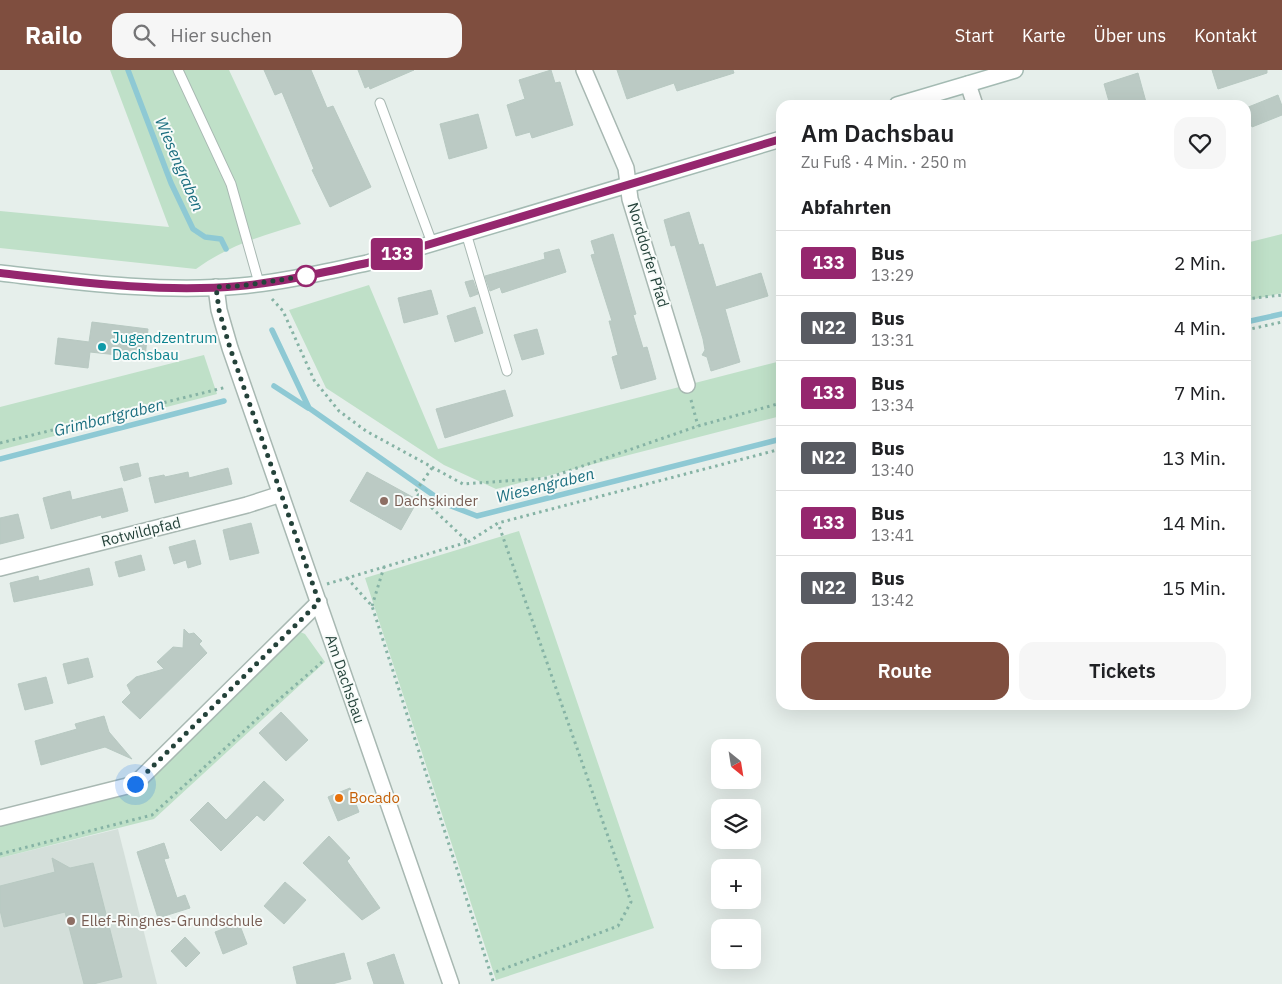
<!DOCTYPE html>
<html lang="de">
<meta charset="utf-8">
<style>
body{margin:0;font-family:"IBM Plex Sans",sans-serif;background:#f6f6f6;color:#202124;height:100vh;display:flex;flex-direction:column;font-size:19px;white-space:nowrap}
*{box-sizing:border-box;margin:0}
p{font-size:16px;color:#757577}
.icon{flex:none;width:28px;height:28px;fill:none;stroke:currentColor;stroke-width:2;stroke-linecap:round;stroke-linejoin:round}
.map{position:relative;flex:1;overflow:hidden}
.panel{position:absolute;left:776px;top:30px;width:475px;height:610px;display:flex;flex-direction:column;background:#fff;border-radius:15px;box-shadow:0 5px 20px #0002}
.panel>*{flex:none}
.badge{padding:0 10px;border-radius:4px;font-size:18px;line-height:32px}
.needle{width:32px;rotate:150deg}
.fabs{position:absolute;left:711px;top:669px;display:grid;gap:10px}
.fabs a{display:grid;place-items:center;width:50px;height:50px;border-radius:10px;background:#fff;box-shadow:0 5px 20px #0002;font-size:25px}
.you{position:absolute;width:25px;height:25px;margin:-12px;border:4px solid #fff;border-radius:50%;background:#1a73e8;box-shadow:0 0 0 8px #1a73e833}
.map>.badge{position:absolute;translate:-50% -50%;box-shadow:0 0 0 2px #fff}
h2{padding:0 25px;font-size:19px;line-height:45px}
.round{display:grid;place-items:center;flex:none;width:52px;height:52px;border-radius:15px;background:#f6f6f6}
.headline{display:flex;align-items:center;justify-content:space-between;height:85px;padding:0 25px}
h1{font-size:24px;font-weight:600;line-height:38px}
.action{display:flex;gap:10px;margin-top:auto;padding:10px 25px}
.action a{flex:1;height:58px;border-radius:15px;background:#7f4e3f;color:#fff;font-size:20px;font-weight:600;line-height:58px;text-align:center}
.action a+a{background:#f6f6f6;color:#202124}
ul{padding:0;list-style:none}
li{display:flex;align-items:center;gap:15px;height:65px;padding:0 25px;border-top:1px solid #e0e0e0}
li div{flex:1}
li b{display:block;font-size:19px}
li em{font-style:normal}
li .badge{min-width:55px;font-weight:700;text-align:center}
header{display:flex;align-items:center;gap:30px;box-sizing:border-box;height:70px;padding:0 25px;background:#7f4e3f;color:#fff}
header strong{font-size:24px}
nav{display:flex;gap:28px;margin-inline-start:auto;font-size:18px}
.search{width:350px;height:45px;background:#f6f6f6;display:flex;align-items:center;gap:12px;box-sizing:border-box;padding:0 18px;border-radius:15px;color:#757577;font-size:19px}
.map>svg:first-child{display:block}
.built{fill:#d4dfda}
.green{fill:#bfe0c8}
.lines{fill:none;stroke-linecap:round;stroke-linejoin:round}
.stream{stroke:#8ec9d4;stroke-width:5.5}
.building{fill:#bbcac4;stroke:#b8c9c2}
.service-casing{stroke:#a8b8b2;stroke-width:11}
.minor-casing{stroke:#a8b8b2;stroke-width:18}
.secondary-casing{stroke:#a4bbb3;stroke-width:18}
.path{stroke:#86b3a5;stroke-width:3;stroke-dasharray:2.5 4;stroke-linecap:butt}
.service{stroke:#fff;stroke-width:9}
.minor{stroke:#fff;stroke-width:15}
.secondary{stroke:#fff;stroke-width:15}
.line-casing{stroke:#fff;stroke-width:11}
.line{stroke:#95276e;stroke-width:8}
.walk{stroke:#24423a;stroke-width:5;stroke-dasharray:0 9}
.stop-dot{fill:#fff;stroke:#95276e;stroke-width:2.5}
.culture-dot{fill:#0f9aa8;stroke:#f7fbf9;stroke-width:2}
.education-dot{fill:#8d6e63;stroke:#f7fbf9;stroke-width:2}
.food-dot{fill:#e8710a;stroke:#f7fbf9;stroke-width:2}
.labels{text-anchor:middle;stroke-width:4;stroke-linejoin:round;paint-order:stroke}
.street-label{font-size:15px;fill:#24423a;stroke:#f7fbf9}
.culture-label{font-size:15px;fill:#0d838f;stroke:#f7fbf9;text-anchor:start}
.education-label{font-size:15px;fill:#785e54;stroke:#f7fbf9;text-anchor:start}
.food-label{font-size:15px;fill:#c56008;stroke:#f7fbf9;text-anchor:start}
.water-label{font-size:16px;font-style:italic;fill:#1c6f80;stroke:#f7fbf9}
</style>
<header>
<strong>Railo</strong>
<div class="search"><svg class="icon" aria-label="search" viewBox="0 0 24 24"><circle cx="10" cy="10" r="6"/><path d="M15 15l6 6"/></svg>Hier suchen</div>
<nav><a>Start</a><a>Karte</a><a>Über uns</a><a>Kontakt</a></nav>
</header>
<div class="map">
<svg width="1282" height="914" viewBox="0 0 1282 914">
<rect width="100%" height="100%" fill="#e6efeb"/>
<path class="built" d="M118 759 157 914H0V788Z"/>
<path class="green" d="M110 0H229L301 154C264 165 227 176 196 199L0 178V141L169 157Z
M1282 164V223L1246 231V173Z
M369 215 438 379 781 291V346L496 419 444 395 326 318 289 240Z
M204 285 217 324 0 380V337Z
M519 461 654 858 496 910 365 508Z
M298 561 305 564 325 592 154 749 0 788V754L112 726Z"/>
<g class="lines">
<path class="stream" d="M128 0 171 113 193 159 205 167 221 169 226 179
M1246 252 1282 244
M272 260 309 338 446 434 477 446 781 369
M274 316 308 338
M0 389 224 331"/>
</g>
<path class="building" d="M264 0H311L327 38 333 36 371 117 330 137 312 100 314 99 282 22 275 25Z
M358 0H414L370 19 369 16 365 18Z
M551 0 555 13 560 12 573 55 532 68 530 62 516 66 507 35 525 29 519 10Z
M617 0H733L734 3 677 21 674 13 627 29Z
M1212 0H1267V3L1218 19Z
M1138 3 1146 32 1137 35H1110L1104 14Z
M1278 25 1282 36V45L1252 57 1246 38Z
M478 44 487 78 449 89 440 54Z
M689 142 699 175 703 174 716 217 761 203 768 226 725 239 740 292 711 301 707 287 702 285 705 280 703 269 675 175 671 176 664 150Z
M613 164 636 244 633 245 643 278 647 277 656 309 621 319 612 287 618 285 609 251H612L591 185 595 184 591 171Z
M559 179 566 202 502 223 500 217 490 221 485 206 545 189 544 183Z
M473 210 478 224 470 227 465 212Z
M431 220 438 244 404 253 398 228Z
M475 237 483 263 455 272 447 246Z
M92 252 148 259 145 288 90 282 88 298 55 294 58 268 89 272Z
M537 259 544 284 522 290 514 265Z
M505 320 513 346 445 368 436 339Z
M138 393 141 406 124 411 120 397Z
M228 398 232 414 155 433 149 408 164 405 165 407 188 402 189 408Z
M367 402 418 430 401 460 350 431Z
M122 418 128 441 102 448 101 445 51 459 43 428 70 421 72 430Z
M18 444 24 468 0 474V448Z
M251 453 259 483 230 490 223 460Z
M195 470 201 494 188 498 186 490 174 494 169 477Z
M141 485 145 500 119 507 115 492Z
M89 498 93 515 14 532 10 513 38 506 39 511Z
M184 559 189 564 194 563 202 571 199 574 207 583 140 649 122 632 131 623 127 615 136 607 164 599 157 592 173 577 183 578Z
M88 588 93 607 68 614 63 594Z
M46 607 53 633 25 640 18 614Z
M281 642 308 670 286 691 259 663Z
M104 646 109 662 132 689 105 677 41 695 35 671 77 659 75 654Z
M264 711 284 730 264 751 257 745 221 781 190 750 208 732 226 750Z
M350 718 359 742 338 751 328 727Z
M329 766 350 788 347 791 380 838 362 850 303 793Z
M164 773 169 788 164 789 177 828 185 825 190 838 158 848 137 782Z
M52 788 70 798 93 793 122 907 93 914H84L65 842 4 857 0 840V816L55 802Z
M285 812 306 830 284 854 264 836Z
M239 853 247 874 223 884 215 862Z
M185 867 200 883 186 897 171 881Z
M344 883 351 909 332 914H297L293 897Z
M394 884 404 914H374L367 893Z"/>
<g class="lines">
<defs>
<path id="service" d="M178 0 231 114 259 213
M380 33 432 173
M466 163 507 301"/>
<path id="minor" d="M584 0 626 98 630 129 687 315
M968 14 975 35
M216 217 219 240 230 278 451 914
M0 498 247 435 281 424
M0 748 135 714 319 532"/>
<path id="secondary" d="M897 35 1015 0
M0 203C79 212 160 223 240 216 283 212 325 202 367 193L781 69"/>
</defs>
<use href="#service" class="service-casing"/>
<use href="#minor" class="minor-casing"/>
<use href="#secondary" class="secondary-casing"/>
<path class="path" d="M272 229 283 241 314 310 339 341 366 361 463 414 548 408 698 356 781 333
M1246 229 1282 225
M1246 260 1282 252
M691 330 698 356
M0 373 227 317
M468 472 498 453 781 379
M347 508 372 536 494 914
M327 514 468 472 415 422 432 398
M372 536 384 497
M0 784 152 745 268 639 322 592
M490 904 618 856 631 832 498 453"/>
<use href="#service" class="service"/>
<use href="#minor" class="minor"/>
<use href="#secondary" class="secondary"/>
</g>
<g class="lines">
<defs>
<path id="line" d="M0 203C79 212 160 223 240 216 283 212 325 202 367 193L781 69"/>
</defs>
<use href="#line" class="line-casing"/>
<use href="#line" class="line"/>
<path class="walk" d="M135 714 319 532 230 278 219 240 216 217 240 216 306 206"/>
</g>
<circle class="stop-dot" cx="306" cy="206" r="10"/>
<circle class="culture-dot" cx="102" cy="277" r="5"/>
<g class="education-dot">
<circle cx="384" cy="431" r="5"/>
<circle cx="71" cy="851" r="5"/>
</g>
<circle class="food-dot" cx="339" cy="728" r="5"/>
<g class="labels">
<g class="street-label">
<text transform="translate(648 185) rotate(73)" y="5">Norddorfer Pfad</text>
<text transform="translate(141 462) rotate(-14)" y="5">Rotwildpfad</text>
<text transform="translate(345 609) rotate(71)" y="5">Am Dachsbau</text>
</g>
<g class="culture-label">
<text x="112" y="273">Jugendzentrum<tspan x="112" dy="17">Dachsbau</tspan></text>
</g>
<g class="education-label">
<text x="394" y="436">Dachskinder</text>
<text x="81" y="856">Ellef-Ringnes-Grundschule</text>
</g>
<g class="food-label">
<text x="349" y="733">Bocado</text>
</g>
<g class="water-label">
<text transform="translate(180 94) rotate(67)" y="6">Wiesengraben</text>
<text transform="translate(109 347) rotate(-14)" y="6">Grimbartgraben</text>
<text transform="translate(545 415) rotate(-14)" y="6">Wiesengraben</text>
</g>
</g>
</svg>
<div class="fabs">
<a><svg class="needle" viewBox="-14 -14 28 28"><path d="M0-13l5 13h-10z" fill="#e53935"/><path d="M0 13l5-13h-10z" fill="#757577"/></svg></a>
<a><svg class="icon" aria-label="layers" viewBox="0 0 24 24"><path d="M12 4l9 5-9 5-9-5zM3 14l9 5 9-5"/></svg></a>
<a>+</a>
<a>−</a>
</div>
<div class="you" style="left:135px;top:714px"></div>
<b class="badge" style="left:397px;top:184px;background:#95276e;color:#fff">133</b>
<section class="panel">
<div class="headline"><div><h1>Am Dachsbau</h1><p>Zu Fuß · 4 Min. · 250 m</p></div><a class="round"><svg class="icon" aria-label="heart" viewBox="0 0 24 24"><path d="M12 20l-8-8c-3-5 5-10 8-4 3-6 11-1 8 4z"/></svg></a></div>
<h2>Abfahrten</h2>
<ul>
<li><span class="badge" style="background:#95276e;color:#fff">133</span><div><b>Bus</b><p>13:29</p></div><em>2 Min.</em></li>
<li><span class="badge" style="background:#595b62;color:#fff">N22</span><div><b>Bus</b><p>13:31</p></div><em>4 Min.</em></li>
<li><span class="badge" style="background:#95276e;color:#fff">133</span><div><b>Bus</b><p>13:34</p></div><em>7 Min.</em></li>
<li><span class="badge" style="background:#595b62;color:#fff">N22</span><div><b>Bus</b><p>13:40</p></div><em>13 Min.</em></li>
<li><span class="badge" style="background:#95276e;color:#fff">133</span><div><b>Bus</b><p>13:41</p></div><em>14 Min.</em></li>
<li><span class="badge" style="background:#595b62;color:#fff">N22</span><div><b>Bus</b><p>13:42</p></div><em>15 Min.</em></li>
</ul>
<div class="action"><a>Route</a><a>Tickets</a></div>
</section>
</div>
